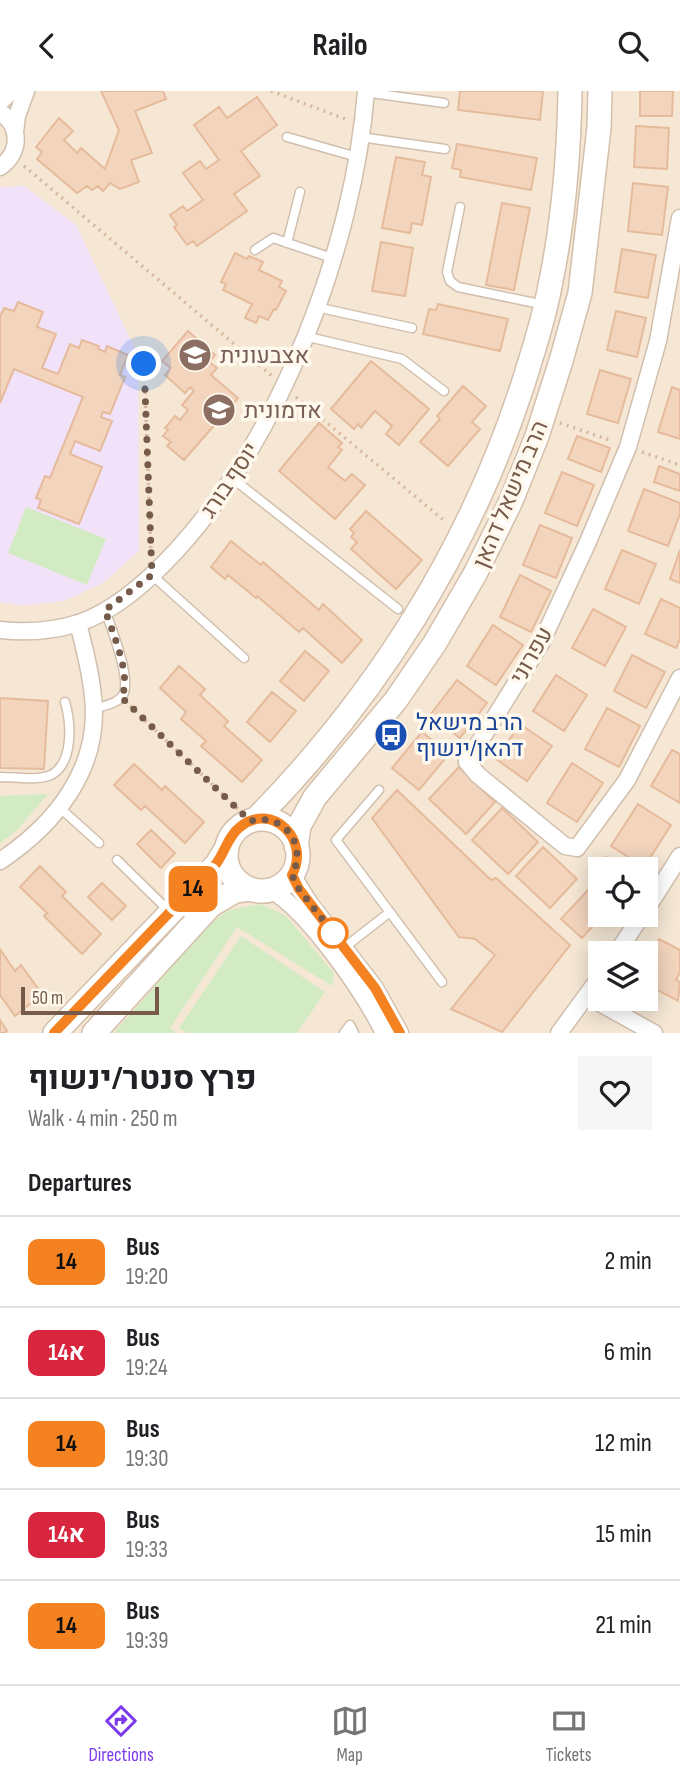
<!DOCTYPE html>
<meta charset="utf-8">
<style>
body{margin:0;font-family:"Sofia Sans Condensed",Heebo,sans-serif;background:#f6f6f6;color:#202124;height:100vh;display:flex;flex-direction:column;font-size:26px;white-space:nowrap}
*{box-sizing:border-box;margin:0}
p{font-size:23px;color:#757577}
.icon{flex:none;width:38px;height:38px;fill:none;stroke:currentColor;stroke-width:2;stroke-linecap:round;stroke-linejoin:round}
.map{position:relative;height:942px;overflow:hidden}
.side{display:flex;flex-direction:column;background:#fff;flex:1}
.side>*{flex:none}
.badge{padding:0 14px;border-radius:10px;font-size:24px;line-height:46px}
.buttons{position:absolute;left:588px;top:766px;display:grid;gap:14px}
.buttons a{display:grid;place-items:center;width:70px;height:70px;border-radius:0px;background:#fff;box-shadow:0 4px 18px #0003;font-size:35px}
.scale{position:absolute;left:21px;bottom:18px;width:138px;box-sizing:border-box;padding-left:7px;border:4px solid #775b4a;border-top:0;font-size:19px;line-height:24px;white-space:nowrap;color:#775b4a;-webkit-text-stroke:5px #fff8ec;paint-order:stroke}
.you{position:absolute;width:35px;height:35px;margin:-18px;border:5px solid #fff;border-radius:50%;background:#1a73e8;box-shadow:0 0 0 10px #1a73e833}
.map>.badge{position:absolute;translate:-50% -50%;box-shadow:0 0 0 4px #fff}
h2{padding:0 28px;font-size:26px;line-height:63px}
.round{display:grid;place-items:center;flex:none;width:74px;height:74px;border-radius:0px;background:#f6f6f6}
.headline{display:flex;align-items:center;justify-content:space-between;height:119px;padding:0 28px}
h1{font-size:33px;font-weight:700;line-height:52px}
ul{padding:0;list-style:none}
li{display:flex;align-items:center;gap:21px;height:91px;padding:0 28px;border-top:2px solid #e0e0e0}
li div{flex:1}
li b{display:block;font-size:26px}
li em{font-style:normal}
li .badge{min-width:77px;font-weight:700;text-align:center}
header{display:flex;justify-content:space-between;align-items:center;height:91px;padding:0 28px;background:#fff;font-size:32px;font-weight:700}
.dock{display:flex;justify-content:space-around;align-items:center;height:98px;border-top:2px solid #e0e0e0;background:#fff;font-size:19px;color:#757577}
.dock a{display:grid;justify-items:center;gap:4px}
.dock .active{color:#7c3aed}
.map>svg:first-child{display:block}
.residential{fill:#f5e7d4;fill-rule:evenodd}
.education{fill:#f2e2f9}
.green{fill:#d2ebc3}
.building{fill:#f3d4bd;stroke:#e6bb9c;stroke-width:2}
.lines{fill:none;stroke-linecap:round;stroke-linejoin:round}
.lane-casing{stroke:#d1bfae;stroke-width:11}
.street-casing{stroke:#d1bfae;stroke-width:19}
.secondary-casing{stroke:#d4bfab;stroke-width:26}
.path{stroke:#d8b79f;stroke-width:3.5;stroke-dasharray:2 5;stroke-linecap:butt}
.lane{stroke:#fff;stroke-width:8}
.street{stroke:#fff;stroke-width:16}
.secondary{stroke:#fff;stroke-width:23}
.line-casing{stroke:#fff;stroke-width:16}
.line{stroke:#f58220;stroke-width:10}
.walk{stroke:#775b4a;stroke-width:7;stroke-dasharray:0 12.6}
.stop-dot{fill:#fff;stroke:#f58220;stroke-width:3.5}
.labels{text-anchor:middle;stroke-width:7;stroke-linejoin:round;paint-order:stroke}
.education-label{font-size:23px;fill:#785e54;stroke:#fff8ec;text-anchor:start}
.street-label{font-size:23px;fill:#775b4a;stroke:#fff8ec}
.transit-label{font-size:23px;fill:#164399;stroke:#fff8ec;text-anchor:start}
</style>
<header><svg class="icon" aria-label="back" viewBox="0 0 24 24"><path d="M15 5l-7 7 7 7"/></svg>Railo<svg class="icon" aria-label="search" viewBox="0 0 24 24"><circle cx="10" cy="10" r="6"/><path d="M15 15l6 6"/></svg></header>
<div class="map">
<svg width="680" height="942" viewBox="0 0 680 942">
<rect width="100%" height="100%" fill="#fdf5e6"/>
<path class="residential" d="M0 0H680V942H0ZM600 779H646V824H600ZM600 863H646V908H600Z"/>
<path class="education" d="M24 95 76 134 138 264 139 460 103 492 64 510 22 515 0 511V96Z"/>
<path class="green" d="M26 416 106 448 87 494 8 462Z
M48 703 18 738 0 752V705Z
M261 813 286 825 334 882 332 895 237 836 170 937 176 942H114L208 834 229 819Z
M241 845 325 901 297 942H187L179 937Z"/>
<path class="building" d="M101 0H163L166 8 135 20 152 62 131 69 139 91 120 98 110 92 103 100 98 95 92 99 87 95 77 102 37 68 42 61 36 56 59 27 73 40 64 49 77 62 81 57 105 78 119 39Z
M460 0H543L540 29 458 19Z
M640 0H673L672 25H640Z
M257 6 277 34 241 60 260 85 234 103 247 120 197 155 193 150 187 154 174 136 177 134 170 124 183 115 187 120 203 109 183 82 200 70 206 78 219 69 194 34 219 16 227 27Z
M636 35 669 37 667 78 634 76Z
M457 53 537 67 531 99 460 86 461 79 452 77Z
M396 66 425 71 422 84 431 86 422 134 412 132 410 142 382 137Z
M633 92 668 96 662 144 628 140Z
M502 112 530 117 514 199 486 194Z
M381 151 413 157 405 205 372 200Z
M622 158 656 164 648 207 615 201Z
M235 162 247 168 249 165 263 171 259 179 282 190 279 196 286 200 276 219 274 218 268 229 259 225 256 232 245 227 252 213 223 199 226 193 221 191Z
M18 211 43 221 37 236 56 243 42 277 58 283 70 253 79 257 82 249 99 255 98 258 105 261 107 255 128 264 120 284 125 286 110 323 103 321 101 326 112 330 100 360 75 350 70 363 102 376 79 433 38 417 41 409 36 407 45 385 50 387 83 306 14 278 0 312V226L4 217 14 220Z
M438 213 508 228 500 260 423 243 429 218 436 219Z
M616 220 646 227 637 266 607 259Z
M188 240 215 264 209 271 217 277 211 284 238 307 184 369 167 355 171 351 163 345 168 339 165 337 175 325 180 329 188 319 182 314 194 300 190 296 185 302 165 284 171 277 162 270Z
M371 270 429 318 399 354 386 343 392 335 375 320 361 337 358 333 354 338 331 318Z
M600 279 631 288 618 332 587 323Z
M463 295 486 315 472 331 480 338 448 375 420 351 440 328 437 325Z
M672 296 680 299V348L658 341Z
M319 332 342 352 338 356 342 359 328 376 345 390 352 383 365 394 335 428 279 380Z
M577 345 610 357 601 381 568 368Z
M659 375 680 383V400L654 391Z
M562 381 594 394 577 435 545 422Z
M644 398 680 412V423L668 455 628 440Z
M366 420 422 469 396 498 351 458 357 451 351 446 354 442 350 438Z
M540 434 572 447 556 487 523 474Z
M231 450 261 474 263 471 319 519 323 513 362 549 342 572 303 537 299 541 257 505 256 507 228 484 225 488 211 476Z
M622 459 656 473 639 513 605 498Z
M680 459V492L670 488Z
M520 484 551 500 531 541 500 526Z
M661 508 680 517V548L676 557 645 543Z
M593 518 626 536 605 575 572 557Z
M493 534 523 554 496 594 467 575Z
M305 560 329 580 304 610 280 590Z
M632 564 665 581 646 617 614 600Z
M179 575 205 598 200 604 228 630 224 635 262 669 242 691 201 655 206 650 181 628 186 621 160 597Z
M556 584 587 604 564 640 533 620Z
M457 589 487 612 460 647 430 624Z
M272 601 296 620 270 651 247 631Z
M0 607 48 610 44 678 0 677Z
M607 617 640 635 619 676 585 658Z
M520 633 552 655 527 690 496 668Z
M422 641 449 663 419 699 392 677Z
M672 659 680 663V712L651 695Z
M572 672 603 692 577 731 547 712Z
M134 673 162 699 165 695 204 731 185 752 145 715 141 719 114 694Z
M459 676 495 711 466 743 429 708Z
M397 699 491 789 496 787 570 854 502 941 451 918 495 864 475 848 459 846 372 727Z
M638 713 671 734 644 776 611 755Z
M502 717 538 751 508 783 472 749Z
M151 739 175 762 161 777 137 753Z
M543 756 577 788 550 817 516 785Z
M606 766 621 779H600V794L590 786Z
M40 775 66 801 62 805 101 843 82 863 44 825 47 822 20 796Z
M102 792 126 815 112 829 88 806Z
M588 799 600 810V824H603L582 847 561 828Z
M659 848 680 859V881L676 889 680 891 678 910 646 893V874Z
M0 858 15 880 21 874 42 903 15 925 0 904Z
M0 929 7 940 4 942H0Z"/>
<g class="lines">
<defs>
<path id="lane" d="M364 1 444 12
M287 46 357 66
M360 46 445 58
M460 116 447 181 450 190 458 196 545 214
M287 152 300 101
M255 159 273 147 332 167
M316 216 412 237
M304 245 402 268 444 300
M232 387 398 518
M152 484 244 567
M93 618C103 615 117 613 123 604 132 588 111 536 105 519
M0 686C15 686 37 690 51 684 74 672 71 631 65 611
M379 699 336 749 442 891
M60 717 99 752
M117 769 170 821
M345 856 390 821
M344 942 350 934 354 942"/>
<path id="street" d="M0 11 12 0
M0 21C21 35 21 62 0 76
M15 41 17 25 26 0
M680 127 658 250 628 356 587 453 541 552 467 671 478 684 565 755 577 757 627 689 680 587
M0 539C26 542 53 540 79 532 117 519 150 488 176 460 281 345 354 155 366 0
M0 770C56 733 101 676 93 606 91 581 84 556 78 532
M292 784 310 813 375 897 400 942
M271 799C309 821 364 902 384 942
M646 819 680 765
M616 863 642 824
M587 905 654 942
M559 942 600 886"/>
<path id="secondary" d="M256 728C377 605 470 457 523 293 533 261 544 228 550 195 563 132 569 64 570 0
M226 764a36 36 0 1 1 72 0a36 36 0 1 1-72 0Z
M296 755 299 735 315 706 396 609 435 552 475 483 511 410 537 345 561 270 580 202 599 37 600 0
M55 942 217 773 226 758
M94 942 211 814 235 800 250 798"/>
</defs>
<use href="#lane" class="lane-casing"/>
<use href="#street" class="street-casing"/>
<use href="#secondary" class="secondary-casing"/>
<path class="path" d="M271 0 348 29
M24 75 272 285
M144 273 151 461
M296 306 446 431
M560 332 612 350
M642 361 680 374
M130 615 238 718"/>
<use href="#lane" class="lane"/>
<use href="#street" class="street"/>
<use href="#secondary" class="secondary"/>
</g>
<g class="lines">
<defs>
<path id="line" d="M54 942 216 773C225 761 228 745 240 736 272 710 311 749 292 784L299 798 375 897 400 942"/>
</defs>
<use href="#line" class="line-casing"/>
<use href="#line" class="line"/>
<path class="walk" d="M144 273 152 484 105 519C112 540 133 588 121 606L250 730C284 721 308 754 292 784L299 798 333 842"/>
</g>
<defs>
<symbol id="school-disc" viewBox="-11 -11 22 22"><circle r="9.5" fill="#8d6e63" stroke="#fff8ec"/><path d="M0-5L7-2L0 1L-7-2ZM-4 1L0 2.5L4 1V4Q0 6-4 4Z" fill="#fff"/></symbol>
<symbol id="bus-disc" viewBox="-11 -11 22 22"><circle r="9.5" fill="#1a4fb4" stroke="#fff8ec"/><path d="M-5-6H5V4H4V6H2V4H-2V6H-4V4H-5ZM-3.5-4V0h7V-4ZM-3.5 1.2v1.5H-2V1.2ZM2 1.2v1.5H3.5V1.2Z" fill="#fff"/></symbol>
</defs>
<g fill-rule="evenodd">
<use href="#school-disc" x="176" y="245" width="38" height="38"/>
<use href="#school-disc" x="200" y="300" width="38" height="38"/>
<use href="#bus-disc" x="372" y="625" width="38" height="38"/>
</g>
<circle class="stop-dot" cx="333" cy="842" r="14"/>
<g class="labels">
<g class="education-label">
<text x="220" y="272">אצבעונית</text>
<text x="244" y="327">אדמונית</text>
</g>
<g class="street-label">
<text transform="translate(229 389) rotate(-56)" y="8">יוסף בורג</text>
<text transform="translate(510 403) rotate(-67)" y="8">הרב מישאל דהאן</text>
<text transform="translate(531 564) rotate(-60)" y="8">עפרוני</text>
</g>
<g class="transit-label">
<text x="416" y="639">הרב מישאל<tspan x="416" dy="26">דהאן/ינשוף</tspan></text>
</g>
</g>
</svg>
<div class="buttons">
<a><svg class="icon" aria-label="locate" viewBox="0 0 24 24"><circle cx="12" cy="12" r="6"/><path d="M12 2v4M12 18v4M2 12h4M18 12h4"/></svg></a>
<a><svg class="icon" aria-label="layers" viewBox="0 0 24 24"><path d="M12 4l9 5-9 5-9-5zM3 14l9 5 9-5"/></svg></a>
</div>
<div class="scale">50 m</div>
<div class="you" style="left:144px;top:273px"></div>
<b class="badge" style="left:193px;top:798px;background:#f58220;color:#111">14</b>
</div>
<section class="side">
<div class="headline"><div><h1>פרץ סנטר/ינשוף</h1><p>Walk · 4 min · 250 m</p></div><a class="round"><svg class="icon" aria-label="heart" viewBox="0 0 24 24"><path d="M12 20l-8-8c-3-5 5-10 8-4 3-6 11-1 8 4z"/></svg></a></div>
<h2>Departures</h2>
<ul>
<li><span class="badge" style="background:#f58220;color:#111">14</span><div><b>Bus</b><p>19:20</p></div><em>2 min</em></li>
<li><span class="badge" style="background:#d7263d;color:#fff">14א</span><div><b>Bus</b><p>19:24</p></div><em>6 min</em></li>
<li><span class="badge" style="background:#f58220;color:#111">14</span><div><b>Bus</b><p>19:30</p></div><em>12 min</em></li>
<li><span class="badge" style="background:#d7263d;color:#fff">14א</span><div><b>Bus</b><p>19:33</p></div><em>15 min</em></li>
<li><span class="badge" style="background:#f58220;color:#111">14</span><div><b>Bus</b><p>19:39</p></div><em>21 min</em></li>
</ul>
</section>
<nav class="dock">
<a class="active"><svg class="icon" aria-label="directions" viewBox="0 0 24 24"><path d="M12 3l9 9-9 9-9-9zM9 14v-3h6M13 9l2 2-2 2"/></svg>Directions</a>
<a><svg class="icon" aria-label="map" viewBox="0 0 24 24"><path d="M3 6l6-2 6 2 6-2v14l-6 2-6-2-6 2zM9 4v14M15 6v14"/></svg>Map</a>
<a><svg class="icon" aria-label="tickets" viewBox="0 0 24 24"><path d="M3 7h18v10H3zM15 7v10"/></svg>Tickets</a>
</nav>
